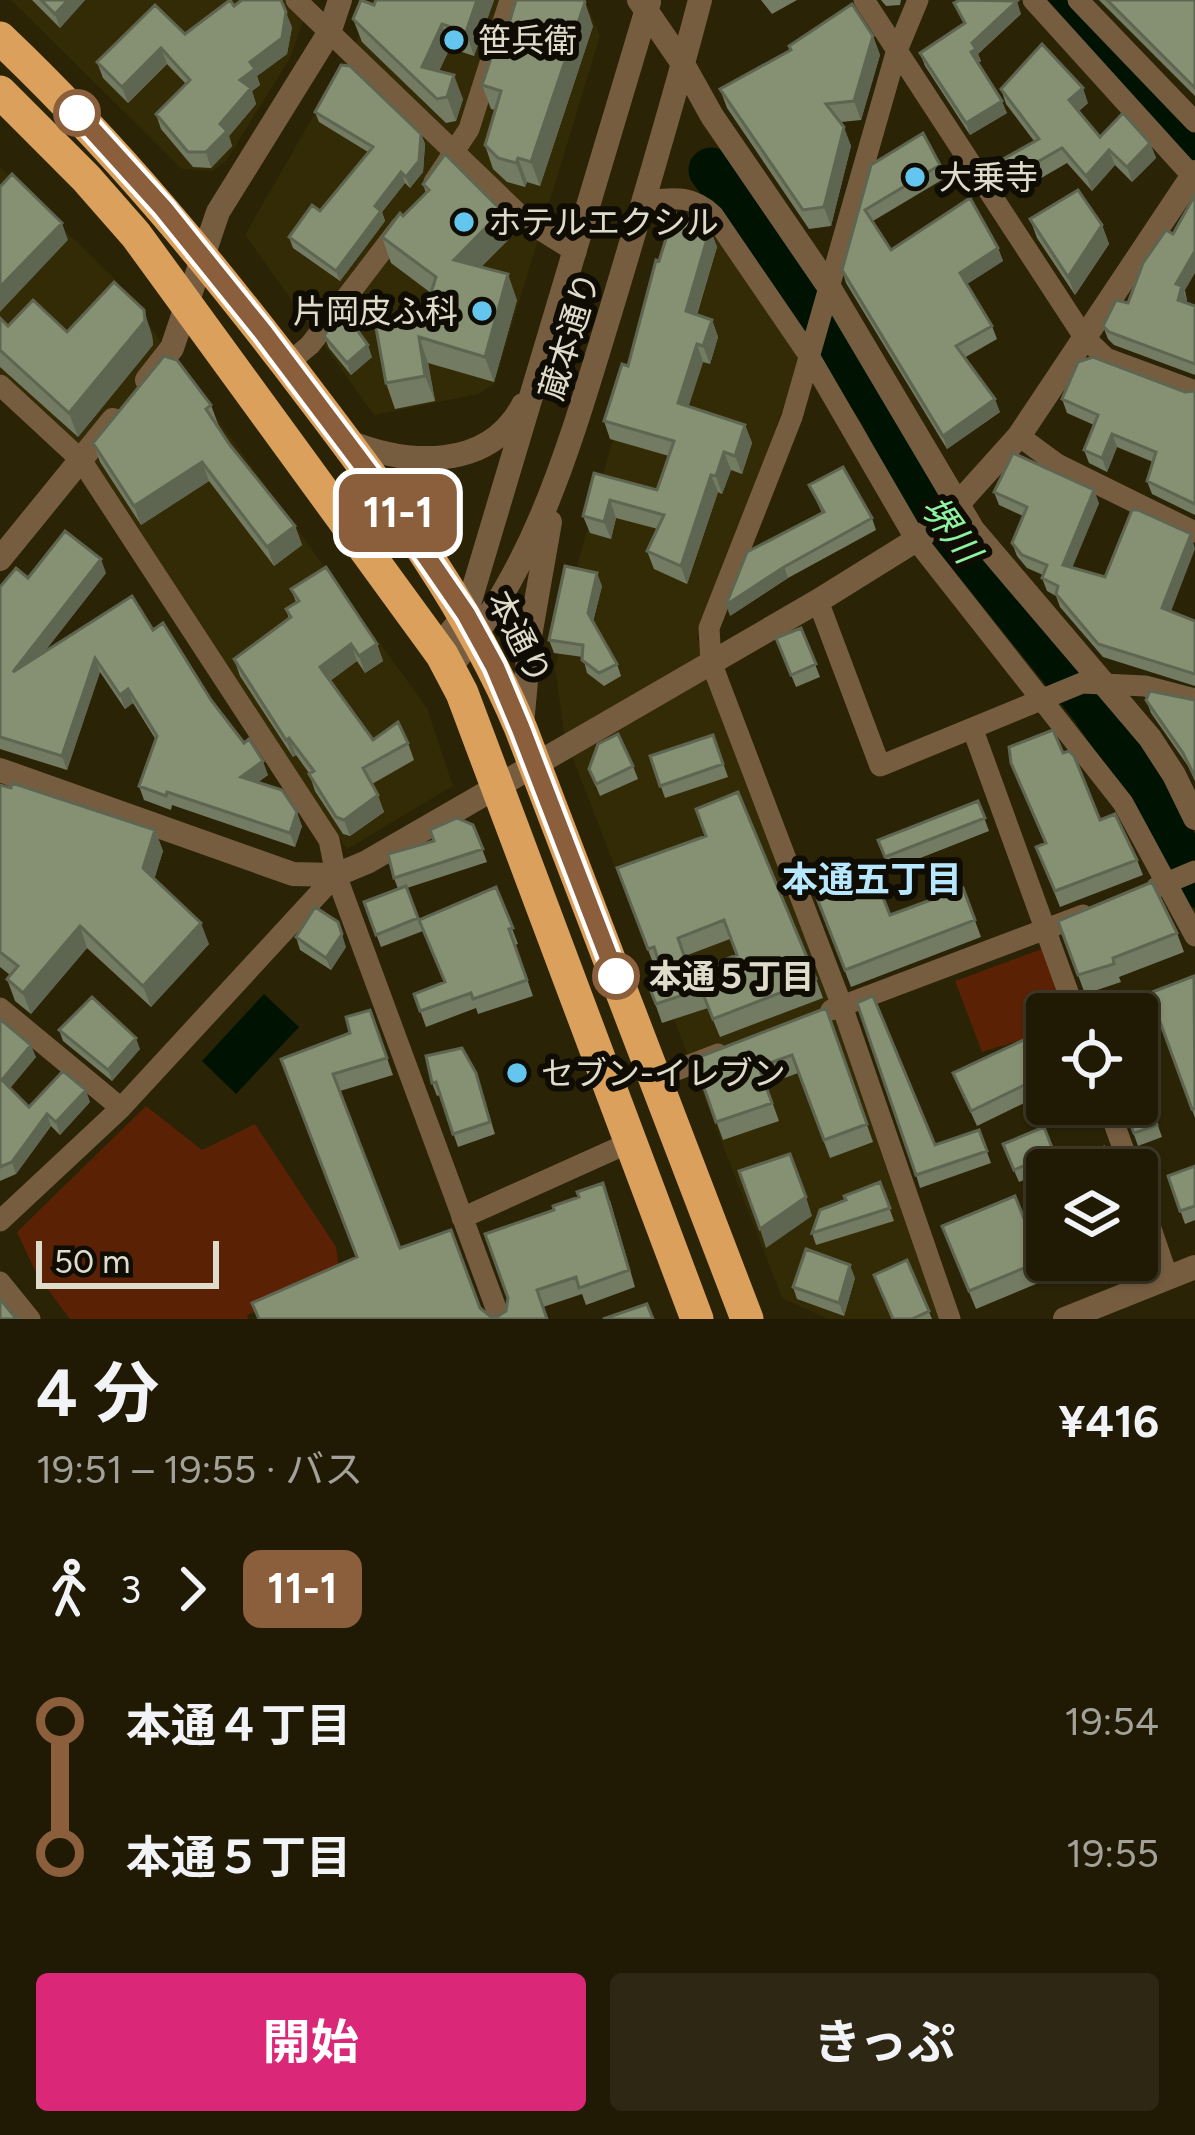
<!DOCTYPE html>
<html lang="ja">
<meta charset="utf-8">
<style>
body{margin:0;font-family:Figtree,"Noto Sans JP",sans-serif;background:#2d2713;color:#f1f3f6;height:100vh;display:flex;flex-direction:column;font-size:45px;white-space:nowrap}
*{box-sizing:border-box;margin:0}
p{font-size:39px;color:#a2a19a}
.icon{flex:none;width:66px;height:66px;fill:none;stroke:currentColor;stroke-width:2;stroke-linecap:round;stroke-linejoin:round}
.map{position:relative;height:1319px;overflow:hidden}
.side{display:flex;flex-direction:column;background:#201a04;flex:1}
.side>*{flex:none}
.badge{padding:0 24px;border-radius:18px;font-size:42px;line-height:78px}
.fabs{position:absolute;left:1026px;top:993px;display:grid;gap:24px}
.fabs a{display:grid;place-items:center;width:132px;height:132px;border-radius:12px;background:#201a04;box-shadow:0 3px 9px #0004,0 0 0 3px #3d3826;font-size:60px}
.scale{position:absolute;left:36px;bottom:30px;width:183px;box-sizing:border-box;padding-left:12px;border:6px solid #e0dccc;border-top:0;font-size:33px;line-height:42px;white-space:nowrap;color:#e0dccc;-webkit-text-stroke:9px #0f0c03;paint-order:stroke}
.map>.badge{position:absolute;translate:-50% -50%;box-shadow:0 0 0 6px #fff}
.legs{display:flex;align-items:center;gap:18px;height:132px;padding:0 36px;font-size:39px}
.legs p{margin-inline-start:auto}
.overview{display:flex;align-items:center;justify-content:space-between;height:204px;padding:0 36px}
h1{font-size:66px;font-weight:700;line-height:90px}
.cta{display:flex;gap:24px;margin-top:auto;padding:24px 36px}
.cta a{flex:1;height:138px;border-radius:12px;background:#db2777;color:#fff;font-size:48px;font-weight:700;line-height:138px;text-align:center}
.cta a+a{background:#2d2713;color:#f1f3f6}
ul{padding:0 36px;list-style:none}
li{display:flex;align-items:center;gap:42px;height:132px;font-size:45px}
li i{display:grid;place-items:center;width:18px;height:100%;margin:0 15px;background:currentColor}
li i::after{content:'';width:30px;height:30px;margin:-15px;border:9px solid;border-radius:50%;background:#201a04}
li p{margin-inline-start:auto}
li:first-child i{background:linear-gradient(#0000 50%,currentColor 0)}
li:last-child i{background:linear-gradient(currentColor 50%,#0000 0)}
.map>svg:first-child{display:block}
.built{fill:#332b05}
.green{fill:#5b2104}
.water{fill:#001303}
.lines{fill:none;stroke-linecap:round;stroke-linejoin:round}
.river{stroke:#001303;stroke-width:45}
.minor{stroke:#765d40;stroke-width:21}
.tertiary{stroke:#765d40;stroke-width:24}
.trunk{stroke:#daa05c;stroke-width:33}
.wall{fill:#737c62;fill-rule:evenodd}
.shaded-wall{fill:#5e6550}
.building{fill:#869072;stroke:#5e6550;stroke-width:3;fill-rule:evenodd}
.line-1-casing{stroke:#fff;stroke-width:27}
.line-1{stroke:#8b5e3c;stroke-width:18}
.poi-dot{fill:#64c5ee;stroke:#0f0c03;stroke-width:4.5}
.stop-1-dot{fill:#fff;stroke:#8b5e3c;stroke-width:6}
.labels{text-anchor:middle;stroke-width:12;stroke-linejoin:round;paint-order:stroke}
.poi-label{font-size:33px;fill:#e0dccc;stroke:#0f0c03;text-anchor:start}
.street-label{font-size:33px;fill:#e0dccc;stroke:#0f0c03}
.stop-label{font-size:33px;font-weight:bold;fill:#e0dccc;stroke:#0f0c03;text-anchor:start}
.water-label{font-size:36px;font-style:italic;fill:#8df3a0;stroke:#0f0c03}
.neighbourhood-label{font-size:36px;font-weight:bold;fill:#b6e7fe;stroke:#0f0c03}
</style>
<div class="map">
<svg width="1195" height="1319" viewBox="0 0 1195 1319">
<rect width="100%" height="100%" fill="#2a2306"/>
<path class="built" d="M11 0H311L290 58 226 161 213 171 182 169Z
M372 0H585L600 36 494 384 478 394 374 415 245 235 358 38Z
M0 167 117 281 427 708 453 786 347 849 87 460 0 373Z
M700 217 803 356 697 638 956 1312 948 1319H828L782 1298 565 738 555 668 578 562 672 232Z"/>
<path class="green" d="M394 467 442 470 458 523 451 546 418 510Z
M1042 949 1066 1014H1047V1032L982 1052 955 981Z
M146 1106 202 1150 255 1124 336 1247 340 1275 247 1315 248 1319H70L37 1275 17 1232Z"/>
<path class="water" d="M264 994 299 1027 236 1094 202 1061Z"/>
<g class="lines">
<path class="river" d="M1058 0 1133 91 1195 141
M711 170 806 299 881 412 928 502 1092 707 1144 782 1195 885"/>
<path class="minor" d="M296 0 526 221 576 252
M864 0 1084 337 1106 358 1195 391
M918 0 896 53 792 417 709 628 711 662 842 1006 950 1319
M1033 0 1195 179
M1078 0 1195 122
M434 182 469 129 510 0
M644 201C673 198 691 194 713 215L808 354 916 540 1123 803 1195 936
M287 364 310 345 401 226
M0 385 81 460 329 840 336 875 500 1319
M1019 436 1057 464 1195 532
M818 601 880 766 1082 683 1145 686 1195 699
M973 730 1076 1014
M1157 887 1195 871
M0 1008 121 1108
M831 1010 1083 915
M656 1078 718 1054
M1107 1104 1131 1170
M1137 1188 1168 1278
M462 1218 633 1141
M0 1221 121 1108 336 875
M0 1282 30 1319"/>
<path class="tertiary" d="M639 0 683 64 712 116 829 287 973 530 1150 738 1174 775 1195 818
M147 380 172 348 218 212 329 33 340 0
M347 441C406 465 488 472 523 405
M0 559 113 420
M437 648 466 614 649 2
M449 668C537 570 573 433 611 310 642 207 673 104 700 0
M522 725 530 636 550 522
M0 770 293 874 336 875 367 862 818 601 916 540 948 515 1019 436 1195 172
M1065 1319 1195 1267"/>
<path class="trunk" d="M0 38C116 148 216 270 312 397 392 502 470 607 521 729L747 1319
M0 92 86 178 136 235 442 655 462 693 697 1319"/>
</g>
<path class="wall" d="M32 0H85L60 28Z
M494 0 474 56 450 48 439 71 463 99 456 121 446 123 362 42 353 19 374 5Z
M761 0H797L772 14Z
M881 0H901L900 5 886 6Z
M1099 0H1195V96Z
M954 3 1021 14 978 54 981 61 978 63 1007 113 970 135 925 66 920 53 964 24Z
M234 6 292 27 287 54 257 76 260 85 252 91 256 104 229 136 232 146 211 168 193 167 161 129 156 114 186 84 167 64 128 103 103 78 97 62 185 34Z
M593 26 540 186 527 182 525 187 507 182 493 169 485 145 495 110 491 109 482 85 507 30Z
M873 36 880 55 861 120 841 122 851 146 831 226 809 229 727 108 720 89Z
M1001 89 1088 103 1078 112 1100 137 1150 143 1156 158 1132 182 1115 165 1092 191 1067 163 1019 191 1009 174 1003 159 1034 141 1006 104Z
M315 112 421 134 425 144 423 172 410 188 405 183 382 212 385 221 340 281 293 248 289 237 320 211 368 152 319 122Z
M871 165H940L945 178 873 221 891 250 998 248 1003 261 967 284 992 326 997 339 964 358 1000 412 947 449 846 283 842 270Z
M423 184 502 211 511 237 481 267 517 300 494 382 428 363 435 401 395 409 386 383 399 324 425 312 431 293 391 263 382 237 426 193Z
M1030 219 1102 225 1109 244 1075 295 1037 238Z
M710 229 717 247 697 315 712 320 718 337 710 364 703 362 688 407 745 425 752 443 742 474 731 470 722 494 718 492 687 584 654 569 647 551 658 529 616 518 611 539 590 533 583 516 594 473 657 490 669 456 610 439 604 421 628 366 659 261Z
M1173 234 1187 300 1186 303 1195 306V375L1114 345 1108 339 1103 326 1128 303Z
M0 318 8 326 67 332 152 335 153 345 78 437 0 367Z
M324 336 372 357 351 375 329 348Z
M1195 391V515L1152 494 1147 481 1153 462 1117 447 1107 472 1089 463 1084 450 1094 425 1067 413 1062 399Z
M211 405 218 424 230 445 295 526 302 545 274 566 209 481 141 525 100 462 93 443Z
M809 485 872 518 876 530 788 578 730 616 822 513Z
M994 492 1099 503 1072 567 1195 621V686L1103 657 1060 607 1056 596 1047 591 1042 578 1043 575 1027 568 1017 556 1012 543 1023 516 999 505Z
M106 573 44 652 153 630 268 775 258 782 302 826 295 847 172 805 171 810 144 800 139 786 156 740 133 703 125 709 100 672 67 770 0 749V587L28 578Z
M602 586 593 622 617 664 621 676 604 686 587 673 583 657 554 653 549 640Z
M291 589 377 644 383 661 365 673 357 661 330 681 373 740 408 743 414 760 372 784 384 812 350 836 343 834 315 791 309 773 296 755 293 757 240 676 234 659 289 619 286 609 296 602Z
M801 628 820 677 796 687 776 638Z
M1146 700H1195V781L1188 766 1151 713Z
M713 735 728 777 665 798 650 756Z
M1063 753 1100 820 1137 860 1143 875 1060 907 1036 847 1045 844 1011 763Z
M633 766 638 779 600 796 589 769Z
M0 785 155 830 163 851 154 879 209 944 151 1007 87 948 31 1014 15 1001 7 979 10 975 0 967Z
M978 801 989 831 890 870 878 840Z
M473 825 487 862 407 888 419 920 496 887 518 944 515 945 533 996 478 1014 476 1008 426 1027 414 994 445 983 423 931 381 947 364 902 398 889 394 878 434 841Z
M706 836 816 979 823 998 720 1037 708 1008 662 1023 650 989 666 983 660 966 655 968 617 868ZM730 939 736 955 690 973 685 956Z
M813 888 890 915 963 888 981 937 851 987Z
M1058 921 1177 933 1184 952 1119 977 1121 982 1085 994Z
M296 937 346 947 331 970 300 950Z
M1195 978V1118L1161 1026 1137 1036V1014Z
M826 1008 873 1142 830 1158 798 1073 766 1085 779 1121 723 1140 694 1059Z
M370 1010 393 1075 340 1091 400 1248 490 1316H498L506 1311 610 1200 635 1287 586 1305 582 1294 543 1307 547 1319H258L252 1303 357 1257 281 1059 350 1033Z
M0 1019 36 1057 10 1088 29 1107 90 1102 60 1135 51 1126 16 1174 0 1181Z
M1047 1029V1092L977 1126 953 1073Z
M59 1030 140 1049 112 1081 63 1041Z
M476 1073 495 1134 458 1147 440 1095 437 1096 432 1083Z
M1150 1103 1162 1137 1138 1146 1126 1112Z
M1044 1127 1059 1165 1019 1182 1003 1144Z
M979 1130 991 1163 920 1188 916 1175 935 1145Z
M1195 1166V1220L1185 1224 1168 1176Z
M880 1182 894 1221 816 1245 812 1233 846 1200Z
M1015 1196 1048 1279 976 1309 942 1226Z
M907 1260 932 1319H892Z
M855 1278 844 1316 797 1299 793 1287Z"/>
<path class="shaded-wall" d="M68 0H85L60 28 55 14Z
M477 0H494L474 56 466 32Z
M1017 1 1021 14 978 54 981 61 975 65 971 52 972 43Z
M585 2 593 26 540 186 531 162Z
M286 12 292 27 287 54 257 76 260 85 252 91 256 104 229 136 232 146 211 168 206 152 250 62Z
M442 24 450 48 430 90 422 67Z
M873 36 880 55 861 120 854 101Z
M161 48 167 64 128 103 122 87Z
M454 75 463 99 456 121 447 97Z
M1083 88 1088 103 1074 115 1069 100Z
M1002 101 1007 113 970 135 966 123Z
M844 127 851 146 831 226 824 207Z
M421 134 425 144 423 172 410 188 406 177Z
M1150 143 1156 158 1132 182 1127 167Z
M1109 150 1115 165 1092 191 1086 176Z
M518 158 527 182 525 187 516 163Z
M401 172 405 183 382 212 385 221 340 281 336 271 375 206Z
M502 211 511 237 463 285 454 260Z
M62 223 68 240 0 312V287Z
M1102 225 1109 244 1075 295 1068 277Z
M710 229 717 247 692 329 686 311Z
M998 248 1003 261 964 286 960 273Z
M1195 251V273L1184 292 1187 300 1183 314 1178 300 1176 284Z
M508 274 517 300 494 382 485 357Z
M144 310 152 335 153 345 78 437 69 413Z
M712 320 718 337 710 364 703 346Z
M419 337 428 363 435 401 425 376Z
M697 344 703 362 684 421 678 403Z
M368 345 372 357 351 375 347 363Z
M995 399 1000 412 947 449 943 436Z
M745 425 752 443 742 474 735 456Z
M1112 434 1117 447 1107 472 1102 458Z
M724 452 731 470 722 494 716 476Z
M202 462 209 481 141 525 134 506Z
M711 475 718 492 687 584 681 566Z
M1094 490 1099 503 1068 578 1063 565Z
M610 500 616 518 611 539 604 522Z
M295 526 302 545 274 566 267 547Z
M1191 534 1195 549 1167 622 1162 608Z
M101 559 106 573 18 686 13 672Z
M784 567 788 578 730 616 726 605Z
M597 573 602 586 592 625 588 613Z
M351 644 357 661 326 683 320 667Z
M377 644 383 661 365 673 359 656Z
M95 658 100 672 67 770 62 756Z
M128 689 133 703 125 709 120 695Z
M289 738 296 755 293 757 286 740Z
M263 761 268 775 246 791 241 777Z
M378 795 384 812 350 836 344 820Z
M297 812 302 826 295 847 290 833Z
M155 830 163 851 151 890 143 868Z
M201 923 209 944 151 1007 143 986Z
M80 926 87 948 31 1014 23 993Z
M342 934 346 947 331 970 326 958Z
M136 1038 140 1049 112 1081 108 1070Z
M31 1045 36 1057 7 1092 2 1080Z
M86 1090 90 1102 60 1135 56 1122Z
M47 1114 51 1126 16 1174 12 1162Z
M806 1197 812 1216 766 1248 760 1229Z
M850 1265 855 1278 844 1316 839 1303Z"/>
<path class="building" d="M41 0H68L55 14Z
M230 0 234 6 242 0H281L286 12 282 38 250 62 255 69 240 80 251 88 220 124 227 131 206 152H188L156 114 190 80 161 48 122 87 97 62 155 5 185 34Z
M361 0 374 5 376 0H477L466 32 442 24 422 67 454 75 447 97 437 99 353 19Z
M516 0H584L585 2 531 162 518 158 516 163 498 158 485 145 501 91 482 85 501 28 507 30Z
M960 0 1017 1 972 43 976 49 971 52 1002 101 966 123 920 53 965 23 954 3Z
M1107 0H1195V88Z
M852 4 873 36 854 101 826 104 844 127 824 207 803 210 720 89 791 50 789 46Z
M1042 44 1083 88 1069 100 1100 137 1123 113 1150 143 1127 167 1109 150 1086 176 1062 148 1013 176 1003 159 1039 139 1001 89Z
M341 65 350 66 421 134 419 161 406 177 401 172 375 206 381 211 336 271 289 237 312 205 320 211 373 147 315 112Z
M923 133 940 165 865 210 891 250 970 198 998 248 960 273 992 326 956 346 995 399 943 436 842 270 871 165Z
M445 154 502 211 454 260 508 274 485 357 419 337 425 376 386 383 376 328 399 324 398 316 425 312 436 277 382 237 400 213 403 216 429 190 423 184Z
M12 174 62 223 0 287V187Z
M1078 190 1102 225 1068 277 1030 219Z
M1195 195V251L1176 284 1182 286 1178 300 1195 306V364L1109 332 1103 326 1116 300 1128 303 1143 263 1166 230 1173 234Z
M674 213 705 222 710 229 686 311 712 320 703 346 697 344 678 403 745 425 735 456 724 452 716 476 711 475 681 566 647 551 664 515 610 500 604 522 583 516 594 473 657 490 674 441 604 421 622 364 628 366 656 260 659 261Z
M114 282 144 310 145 321 69 413 0 350V318L8 326 33 300 67 332Z
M342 309 368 345 347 363 324 336Z
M164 356 177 360 211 405 206 409 230 445 295 526 267 547 202 462 134 506 93 443Z
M1093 357 1185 392 1195 391V504L1147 481 1156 452 1112 434 1102 458 1084 450 1098 415 1062 399 1078 362Z
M1013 453 1094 490 1063 565 1105 577 1132 510H1138L1191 534 1162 608 1195 621V674L1098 644 1056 594 1058 586 1042 578 1047 565 1022 555 1012 543 1027 507 994 492Z
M843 467 872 518 784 567 726 605 747 552 824 512 809 485Z
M65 531 101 559 13 672 132 596 153 630 163 623 211 700 244 743 249 739 263 761 241 777 282 790 297 812 290 833 167 792 166 796 139 786 157 736 128 689 120 695 95 658 62 756 0 737V587L16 568 28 578Z
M565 566 597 573 588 613 617 664 599 673 582 660 583 645 549 640Z
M326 567 377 644 359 656 351 644 320 667 373 740 398 722 408 743 363 768 378 795 344 820 336 817 309 774 314 771 289 738 286 740 234 659 291 617 286 609 299 601 291 589Z
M801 628 816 664 791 675 776 638Z
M1150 691 1195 700V777L1183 753 1146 700Z
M1053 730 1063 753 1069 751 1074 756 1100 820 1115 814 1137 860 1055 891 1036 847 1046 843 1011 763 1009 747Z
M618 734 633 766 596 784 589 769 598 744Z
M713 735 723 764 660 786 650 756Z
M12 783 155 830 143 868 201 923 143 986 80 926 23 993 7 979 18 966 0 952V785L11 788Z
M738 792 816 979 713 1019 701 989 656 1004 650 989 666 983 654 947 648 949 617 868 706 836 696 809ZM724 920 737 955 690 973 678 938Z
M978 801 985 818 885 857 878 840Z
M457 818 473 825 483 849 394 878 388 854 434 841 430 830Z
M870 865 890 915 963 888 975 920 845 970 813 888Z
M1152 882 1177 933 1113 958 1114 964 1078 975 1058 921Z
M406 886 418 918 376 935 364 902Z
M496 887 513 928 509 929 527 980 473 999 471 993 420 1011 414 994 445 982 419 920Z
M315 907 338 922 342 934 326 958 296 937Z
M1194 976 1195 1108 1192 1109 1156 1011 1137 1019V1014H1095Z
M873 996 935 1145 979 1130 987 1151 916 1175 857 1003Z
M92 997 136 1038 108 1070 59 1030Z
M826 1008 867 1124 824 1140 792 1055 759 1067 772 1103 716 1122 694 1059Z
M370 1010 387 1058 333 1074 400 1248 451 1230 480 1308 490 1316H498L506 1311 508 1298 485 1234 554 1210 553 1206 579 1197 577 1192 603 1183 629 1270 579 1288 576 1277 537 1290 547 1319H259L252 1303 357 1257 281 1059 350 1033 346 1017Z
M0 1019 31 1045 2 1080 29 1107 63 1071 86 1090 56 1122 47 1114 12 1162 0 1167Z
M1047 1029V1074L971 1111 953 1073Z
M462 1048 476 1073 490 1122 453 1134 436 1082 432 1083 426 1056Z
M1150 1103 1157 1125 1134 1133 1126 1112Z
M1044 1127 1054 1153 1014 1170 1003 1144Z
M1104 1147 1113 1170H1057L1055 1167Z
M790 1154 806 1197 760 1229 739 1171Z
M1195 1166V1206L1180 1211 1168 1176Z
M880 1182 890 1208 812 1233 820 1210 846 1200 844 1196Z
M1015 1196 1041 1261 969 1291 942 1226Z
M806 1249 850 1265 839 1303 793 1287Z
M907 1260 929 1311 912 1319H893L874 1275Z
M0 1299 14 1316 20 1319H0Z
M647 1304 653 1319H603Z"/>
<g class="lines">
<defs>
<path id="line-1" d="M77 113 163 208 263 332 369 473 466 614 495 667 521 729 616 976"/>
</defs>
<use href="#line-1" class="line-1-casing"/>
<use href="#line-1" class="line-1"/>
</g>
<g class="poi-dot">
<circle cx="454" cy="40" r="12"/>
<circle cx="915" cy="177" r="12"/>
<circle cx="464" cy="222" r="12"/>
<circle cx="482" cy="311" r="12"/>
<circle cx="517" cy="1073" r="12"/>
</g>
<g class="stop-1-dot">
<circle cx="77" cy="113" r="21"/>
<circle cx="616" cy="976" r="21"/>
</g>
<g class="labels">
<g class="poi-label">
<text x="478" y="52">笹兵衛</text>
<text x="939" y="189">大乗寺</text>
<text x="488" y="234">ホテルエクシル</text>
<text x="458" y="323" text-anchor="end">片岡皮ふ科</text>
<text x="541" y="1085">セブン-イレブン</text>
</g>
<g class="street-label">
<text transform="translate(569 336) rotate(-73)" y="12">蔵本通り</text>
<text transform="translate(520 637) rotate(63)" y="12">本通り</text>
</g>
<g class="stop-label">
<text x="649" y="988">本通５丁目</text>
</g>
<g class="water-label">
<text transform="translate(951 529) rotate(54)" y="13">堺川</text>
</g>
<g class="neighbourhood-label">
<text x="872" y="892">本通五丁目</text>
</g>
</g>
</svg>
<div class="fabs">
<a><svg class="icon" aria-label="locate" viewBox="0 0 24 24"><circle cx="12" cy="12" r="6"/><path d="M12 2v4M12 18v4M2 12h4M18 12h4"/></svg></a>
<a><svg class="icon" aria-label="layers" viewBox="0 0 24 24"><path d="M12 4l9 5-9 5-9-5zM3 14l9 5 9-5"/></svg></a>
</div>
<div class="scale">50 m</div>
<b class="badge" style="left:398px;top:513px;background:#8b5e3c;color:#fff">11-1</b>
</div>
<section class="side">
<div class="overview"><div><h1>4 分</h1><p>19:51 – 19:55 · バス</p></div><b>¥416</b></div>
<div class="legs"><svg class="icon" aria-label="walk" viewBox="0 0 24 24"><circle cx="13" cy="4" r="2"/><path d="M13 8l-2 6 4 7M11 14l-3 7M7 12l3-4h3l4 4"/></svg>3<svg class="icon" aria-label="forward" viewBox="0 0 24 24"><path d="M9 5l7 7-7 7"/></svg><b class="badge" style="background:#8b5e3c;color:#fff">11-1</b></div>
<ul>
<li><i style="color:#8b5e3c"></i><b>本通４丁目</b><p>19:54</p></li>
<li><i style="color:#8b5e3c"></i><b>本通５丁目</b><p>19:55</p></li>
</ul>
<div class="cta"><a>開始</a><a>きっぷ</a></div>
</section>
